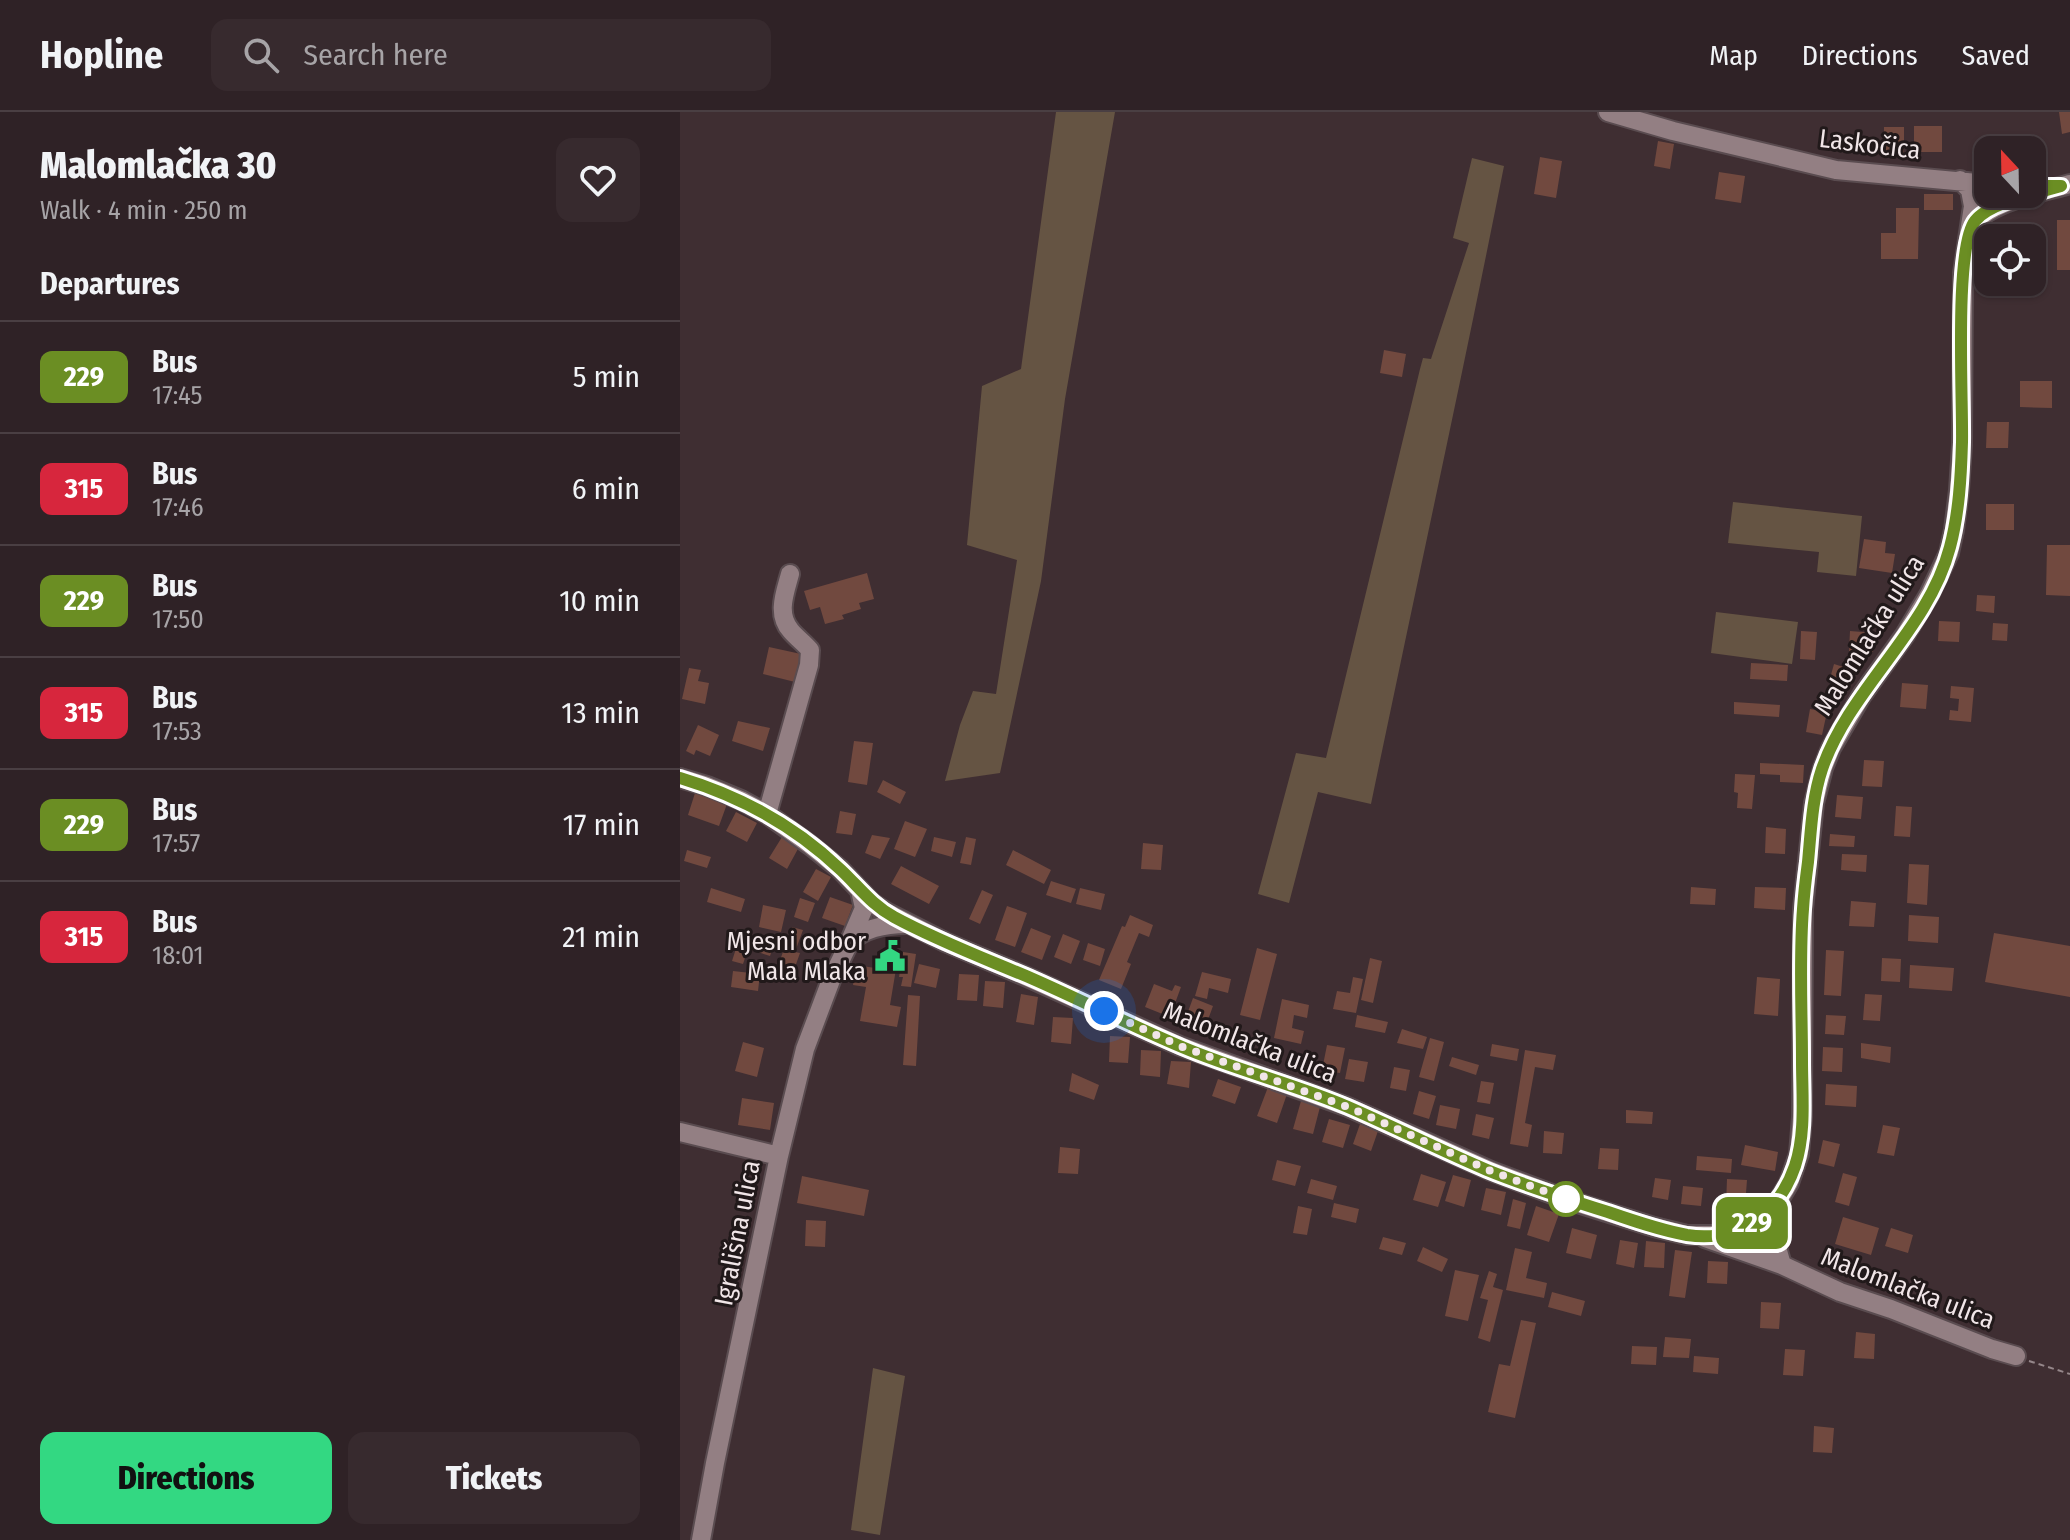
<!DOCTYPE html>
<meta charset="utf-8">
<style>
body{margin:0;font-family:"Fira Sans Condensed",sans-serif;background:#372a2e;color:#f1f3f6;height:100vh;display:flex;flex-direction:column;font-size:30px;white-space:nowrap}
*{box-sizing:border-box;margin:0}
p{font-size:26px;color:#a7a4a7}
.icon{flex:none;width:44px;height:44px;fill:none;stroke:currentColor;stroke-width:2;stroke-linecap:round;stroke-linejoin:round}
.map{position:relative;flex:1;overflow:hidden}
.side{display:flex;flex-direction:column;background:#2f2226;width:680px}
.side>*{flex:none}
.badge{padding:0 16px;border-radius:12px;font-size:28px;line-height:52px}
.needle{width:52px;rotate:338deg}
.buttons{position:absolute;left:1294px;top:24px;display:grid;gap:16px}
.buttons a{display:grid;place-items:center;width:72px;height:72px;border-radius:16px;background:#2f2226;box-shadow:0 2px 6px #0004,0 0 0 2px #4a3f43;font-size:40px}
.you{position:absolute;width:40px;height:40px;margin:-20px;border:6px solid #fff;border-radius:50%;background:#1a73e8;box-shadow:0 0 0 12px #1a73e833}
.map>.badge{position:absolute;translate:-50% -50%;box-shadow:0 0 0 4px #fff}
h2{padding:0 40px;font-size:30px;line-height:72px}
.round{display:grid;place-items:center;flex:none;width:84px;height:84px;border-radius:16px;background:#372a2e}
.head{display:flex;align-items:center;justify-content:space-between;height:136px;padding:0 40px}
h1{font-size:38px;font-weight:800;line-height:60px}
.action{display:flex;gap:16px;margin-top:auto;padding:16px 40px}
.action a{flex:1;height:92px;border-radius:16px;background:#33d882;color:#111;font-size:32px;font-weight:800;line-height:92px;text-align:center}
.action a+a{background:#372a2e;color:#f1f3f6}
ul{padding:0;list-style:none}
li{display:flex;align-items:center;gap:24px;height:112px;padding:0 40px;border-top:2px solid #4a3f43}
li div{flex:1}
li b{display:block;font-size:30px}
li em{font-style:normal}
li .badge{min-width:88px;font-weight:700;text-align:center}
header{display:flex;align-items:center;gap:48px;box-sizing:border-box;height:112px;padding:0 40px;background:#2f2226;border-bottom:2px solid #4a3f43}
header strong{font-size:38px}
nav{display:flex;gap:44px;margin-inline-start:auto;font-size:28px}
.search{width:560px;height:72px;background:#372a2e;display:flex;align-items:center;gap:20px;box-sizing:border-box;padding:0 28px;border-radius:16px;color:#a7a4a7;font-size:30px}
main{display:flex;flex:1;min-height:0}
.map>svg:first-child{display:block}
.green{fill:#655443}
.building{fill:#71493f}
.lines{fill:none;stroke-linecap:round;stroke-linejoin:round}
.minor-casing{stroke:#5a4c50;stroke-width:22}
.path{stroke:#95878a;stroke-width:2;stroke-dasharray:6 4;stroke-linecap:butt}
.minor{stroke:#937f83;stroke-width:18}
.line-casing{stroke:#fff;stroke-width:18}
.line{stroke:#6b8e23;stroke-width:12}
.walk{stroke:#f1e6e8;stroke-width:8;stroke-dasharray:0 14.4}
.stop-dot{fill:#fff;stroke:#6b8e23;stroke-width:4}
.labels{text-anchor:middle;stroke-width:6;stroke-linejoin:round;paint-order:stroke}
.street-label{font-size:26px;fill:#f1e6e8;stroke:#21191a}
.poi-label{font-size:26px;fill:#f1e6e8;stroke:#21191a;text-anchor:end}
</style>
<header>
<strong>Hopline</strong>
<div class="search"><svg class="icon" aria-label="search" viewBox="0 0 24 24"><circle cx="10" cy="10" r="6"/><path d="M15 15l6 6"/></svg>Search here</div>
<nav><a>Map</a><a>Directions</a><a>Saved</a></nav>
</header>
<main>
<section class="side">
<div class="head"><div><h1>Malomlačka 30</h1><p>Walk · 4 min · 250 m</p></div><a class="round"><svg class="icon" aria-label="heart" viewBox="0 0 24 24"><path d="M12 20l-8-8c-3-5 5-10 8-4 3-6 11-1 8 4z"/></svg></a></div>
<h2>Departures</h2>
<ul>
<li><span class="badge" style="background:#6b8e23;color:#fff">229</span><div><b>Bus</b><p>17:45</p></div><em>5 min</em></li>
<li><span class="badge" style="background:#d7263d;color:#fff">315</span><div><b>Bus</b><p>17:46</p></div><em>6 min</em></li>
<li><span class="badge" style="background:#6b8e23;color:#fff">229</span><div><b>Bus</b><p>17:50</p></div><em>10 min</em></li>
<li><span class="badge" style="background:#d7263d;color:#fff">315</span><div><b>Bus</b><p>17:53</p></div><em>13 min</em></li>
<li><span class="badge" style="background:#6b8e23;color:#fff">229</span><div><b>Bus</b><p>17:57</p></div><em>17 min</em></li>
<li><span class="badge" style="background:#d7263d;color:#fff">315</span><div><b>Bus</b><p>18:01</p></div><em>21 min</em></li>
</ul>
<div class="action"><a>Directions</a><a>Tickets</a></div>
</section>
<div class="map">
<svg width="1390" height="1428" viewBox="0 0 1390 1428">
<rect width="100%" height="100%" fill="#3f2e32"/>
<path class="green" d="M376 0H435L385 287 361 469 320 661 265 669 280 613 293 579 316 582 337 448 287 433 302 274 341 257Z
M792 46 824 54C782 267 735 479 691 692L638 680 609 791 578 782 616 641 646 646 740 257 743 246 751 247 789 131 773 126Z
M1053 390 1182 404 1176 464 1137 460 1139 440 1048 431Z
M1036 500 1118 510 1112 552 1031 541Z
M193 1256 225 1264 200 1423 171 1418Z"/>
<path class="building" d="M1379 0H1390V20L1382 22Z
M1234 14H1262V40H1234Z
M1204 15H1224V41H1204Z
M1343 24V38H1324V25Z
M978 29 994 32 990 57 974 54Z
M860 45 882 49 876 86 854 82Z
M1039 60 1065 64 1061 91 1035 87Z
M1244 82H1273V98H1244Z
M1216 96H1239L1238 147H1201V121H1216Z
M1377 108H1390V158H1377Z
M1352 133H1365V154H1352Z
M704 238 726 242 722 265 700 261Z
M1340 269H1372V296L1340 295Z
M1307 310H1329L1328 336H1306Z
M1306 392H1334V418H1306Z
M1184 427 1206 430 1205 441 1215 442 1212 461 1179 456Z
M1367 433H1390V484L1366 483Z
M187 461 194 487 179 491 181 497 162 503 164 507 145 512 140 495 130 498 124 479Z
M1297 483 1315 484 1314 501 1296 499Z
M1259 509 1280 510 1279 530 1258 529Z
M1313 511 1328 512 1327 529 1312 528Z
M1121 519 1137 520 1135 548 1120 547Z
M1170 519 1195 521 1193 540 1169 539Z
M89 535 121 542 115 570 83 562Z
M1071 551 1108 553 1107 569 1070 567Z
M1154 552 1173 558 1168 575 1149 570Z
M9 556 21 558 18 569 29 571 25 592 2 587Z
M1222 571 1248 573 1246 597 1220 595Z
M1271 574 1294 576 1291 610 1269 608 1270 598 1278 599 1279 587 1270 586Z
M1054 590 1100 593 1099 605 1054 602Z
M1130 597 1147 600 1142 623 1126 620Z
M58 609 90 616 83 639 52 629Z
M18 613 39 623 30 644 16 638 14 643 6 639Z
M174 629 193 631 187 673 168 670Z
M1184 648 1204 649 1202 675 1182 674Z
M1080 651 1124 653 1123 671 1100 670V663L1080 662Z
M1055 662 1075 663 1072 697 1057 696 1058 681 1054 680Z
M203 668 226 680 220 692 197 680Z
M15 681 47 692 39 714 8 703Z
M1157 683 1183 685 1181 707 1155 705Z
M1216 694 1232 695 1230 725 1214 724Z
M160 699 176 702 172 723 156 721Z
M56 700 77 711 67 730 46 719Z
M225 709 247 717 235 745 214 737Z
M1086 715 1106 717 1105 742 1085 741Z
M1150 722 1175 724 1174 735 1149 734Z
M192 723 210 726 200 747 185 741Z
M102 725 119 735 107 757 89 746Z
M254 725 276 730 272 745 251 739Z
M286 725 296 727 291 753 280 751Z
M463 731 483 733 481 758 461 757Z
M7 738 31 745 27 756 4 749Z
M333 738 371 758 364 772 326 753Z
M1162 742 1187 743 1186 760 1161 758Z
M1229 752 1249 753 1247 793 1227 791Z
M221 754 259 774 249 792 211 772Z
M136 757 151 765 138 789 123 780Z
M371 769 396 777 391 791 366 783Z
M1011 775 1036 777 1035 793 1010 792Z
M1075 775 1106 776 1105 798 1074 796Z
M31 776 65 787 61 800 27 790Z
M400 776 425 782 421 798 396 792Z
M302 778 313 783 300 812 289 807Z
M150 785 173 793 165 814 142 806Z
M120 786 135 791 128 810 114 805Z
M1171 789 1196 791 1194 815 1169 814Z
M83 793 106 798 101 820 79 815Z
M327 794 347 801 335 835 315 828Z
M450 803 473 813 469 825 459 821 447 850 451 852 441 877 419 868 442 814 445 815Z
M1229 803 1259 805 1258 831 1228 829Z
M112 815 123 818 115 840 120 841 114 858 109 856 105 866 95 862Z
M351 816 371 824 362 848 341 840Z
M61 821 94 832 90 844 68 837 63 852 52 849Z
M1314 821 1390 834V885L1305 870Z
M383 822 400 829 391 852 374 845Z
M408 831 425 837 420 854 403 848Z
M577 836 597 842 580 908 560 903Z
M204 837 219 839 210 893 221 895 217 915 180 909 186 875 173 873 176 853 201 857Z
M1146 838 1164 839 1161 884 1144 883Z
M223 840 236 842 231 875 221 874 223 865H219Z
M690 846 702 849 693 891 681 888Z
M1202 846 1221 847 1220 870 1201 869Z
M239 852 260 857 256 876 234 871Z
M1230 853 1274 856 1272 879 1229 876Z
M53 859 80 862 78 879 51 875Z
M522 860 551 867 548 881 529 876 527 887 515 884Z
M279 862 299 863 297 889 277 888Z
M673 865 683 867 676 901 653 897 657 879 670 881Z
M1077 865 1100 867 1098 904 1074 902Z
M305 869 325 870 323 896 303 894Z
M474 872 492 879 495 873 501 875 490 905 465 895Z
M341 882 358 885 354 913 336 910Z
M1185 882 1202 883 1200 909 1183 908Z
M228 883 240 884 236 954 223 953Z
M513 886 533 894 525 916 505 908Z
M602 887 629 893 627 906 614 903 612 916 624 919 621 932 594 926Z
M677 903 708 910 705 921 675 915Z
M1146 903 1166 904 1164 923 1145 922Z
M373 905 393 906 391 932 371 930Z
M722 917 747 925 743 937 717 931Z
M430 924 450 925 448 951 429 950Z
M750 926 764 930 754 969 739 965Z
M63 930 84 936 77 965 55 959Z
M1181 931 1211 935 1210 951 1181 946Z
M812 932 839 937 837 949 810 944Z
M647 933 665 936 660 961 642 958Z
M1143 935 1163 936 1162 960 1142 959Z
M461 938 481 939 480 965 460 963Z
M845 938 876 943 873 958 855 955 845 1011 852 1013 848 1035 830 1032Z
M772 945 799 953 796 963 769 954Z
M669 947 688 950 684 970 665 967Z
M491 949 511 950 509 976 487 972Z
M714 955 730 958 726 979 710 976Z
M392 961 419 973 414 988 389 979Z
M538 967 561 975 555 992 532 984Z
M801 969 814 971 810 992 797 990Z
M1146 972 1177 974 1176 995 1145 993Z
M588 975 607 982 597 1011 577 1004Z
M739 979 756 984 749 1007 733 1002Z
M62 986 94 991 90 1018 58 1013Z
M621 989 640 995 633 1022 613 1017Z
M760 993 780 997 776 1017 756 1013Z
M946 998 973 1000 972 1012 946 1011Z
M796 1002 814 1006 809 1027 792 1023Z
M649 1007 670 1013 663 1036 642 1030Z
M680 1012 698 1019 691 1039 673 1032Z
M1203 1013 1220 1016 1214 1044 1197 1041Z
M864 1019 884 1021 882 1042 863 1041Z
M1143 1028 1160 1032 1154 1055 1138 1051Z
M1065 1033 1098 1040 1095 1059 1061 1053Z
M380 1035 400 1037 398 1062 378 1061Z
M920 1036 939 1037 938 1058 918 1057Z
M1017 1044 1052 1047 1051 1061 1016 1058Z
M597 1048 621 1054 615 1074 592 1068Z
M1163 1061 1177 1065 1169 1094 1155 1090Z
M741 1062 766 1070 758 1095 733 1088Z
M773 1063 791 1068 784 1095 765 1089Z
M122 1064 189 1078 184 1104 117 1091Z
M975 1066 991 1068 988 1088 972 1085Z
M631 1067 657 1074 653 1088 627 1081Z
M1047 1067 1067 1068 1065 1094 1046 1093Z
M1003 1074 1023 1076 1021 1094 1001 1092Z
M806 1076 826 1080 821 1103 801 1098Z
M833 1087 846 1091 840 1117 827 1114Z
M654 1091 679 1097 676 1111 651 1105Z
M618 1094 632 1097 627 1123 613 1121Z
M856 1094 879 1102 869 1130 847 1123Z
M1163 1105 1199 1116 1191 1143 1155 1132Z
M126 1108 146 1109 145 1135 125 1134Z
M892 1116 917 1123 911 1147 886 1141Z
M1211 1116 1233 1123 1228 1141 1205 1134Z
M703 1125 726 1131 722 1143 699 1137Z
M940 1128 958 1131 954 1156 936 1152Z
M966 1129 985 1131 984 1156 964 1155Z
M743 1135 768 1147 762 1160 737 1149Z
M835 1136 852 1140 846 1166 867 1171 864 1186 826 1178Z
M995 1138 1012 1140 1005 1186 989 1184Z
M1028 1149 1048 1150 1047 1172 1027 1171Z
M775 1158 799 1163 788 1209 765 1204Z
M809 1159 817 1162 813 1175 823 1178 810 1230 798 1226 808 1188 800 1186Z
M872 1180 905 1189 901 1204 868 1195Z
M1081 1190 1101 1191 1099 1217 1080 1216Z
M841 1208 856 1211 835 1306 808 1300 819 1252 830 1254Z
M1176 1220 1195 1222 1194 1247 1174 1246Z
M985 1225 1011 1227 1009 1246 983 1245Z
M952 1234 977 1235 976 1253 951 1252Z
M1105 1237 1125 1238 1123 1264 1103 1263Z
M1014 1244 1039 1246 1038 1262 1013 1260Z
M1134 1314 1154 1316 1152 1341 1133 1340Z"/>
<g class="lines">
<defs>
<path id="minor" d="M928 0 993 19 1156 58 1308 72
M1290 117C1305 90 1362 80 1390 72
M0 666 27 674 61 688 87 702 130 733 160 757 192 791 206 800 265 830 345 864 500 934 668 995 811 1059 888 1088 974 1115 1007 1123H1035L1067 1113 1085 1102 1099 1088 1109 1071 1119 1042 1122 1005 1123 797 1134 691 1143 656 1151 636 1182 583 1225 523 1249 483 1269 441 1274 418 1279 378 1282 333 1283 161 1293 94 1290 78 1280 68
M87 702 129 553 130 538C124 531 117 526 111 519 96 502 105 481 110 462
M170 830C185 815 207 812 227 812
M0 1020 99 1044
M1092 1096 1096 1132 1102 1153
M1025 1126 1102 1153 1160 1180 1211 1197 1312 1237 1336 1244
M21 1428 35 1351 99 1044 125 937 151 868 169 831 184 796 180 778"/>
</defs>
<use href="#minor" class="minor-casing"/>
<path class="path" d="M1349 1249 1390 1262"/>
<use href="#minor" class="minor"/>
</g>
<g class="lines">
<defs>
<path id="line" d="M0 666C60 684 116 715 161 758 179 775 192 793 214 805 258 829 306 847 353 867 403 889 452 914 502 935 556 958 614 972 668 995 714 1015 760 1038 807 1058 846 1074 887 1087 928 1100 954 1109 980 1118 1007 1123 1059 1131 1099 1101 1115 1054 1126 1021 1122 983 1122 949 1122 898 1119 847 1123 797 1124 781 1126 765 1128 750 1131 719 1132 687 1142 657 1170 576 1248 519 1270 435 1279 401 1281 365 1282 330 1283 289 1274 136 1295 109 1310 90 1358 81 1381 74H1352"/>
</defs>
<use href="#line" class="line-casing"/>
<use href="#line" class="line"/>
<path class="walk" d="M424 899 500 934 668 995 811 1059 888 1088 886 1087"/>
</g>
<defs>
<symbol id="civic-bare" viewBox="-9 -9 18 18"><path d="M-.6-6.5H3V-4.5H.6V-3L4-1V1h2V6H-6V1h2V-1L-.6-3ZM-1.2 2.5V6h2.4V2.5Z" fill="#33d882" stroke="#21191a" stroke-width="2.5" paint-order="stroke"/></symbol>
</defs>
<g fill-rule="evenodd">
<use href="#civic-bare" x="188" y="822" width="44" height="44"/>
</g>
<circle class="stop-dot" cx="886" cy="1087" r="16"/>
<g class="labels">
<g class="street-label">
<text transform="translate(1190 32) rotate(7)" y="9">Laskočica</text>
<text transform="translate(1189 523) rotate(-58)" y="9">Malomlačka ulica</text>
<text transform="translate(570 930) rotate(21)" y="9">Malomlačka ulica</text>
<text transform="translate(57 1121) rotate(-79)" y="9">Igrališna ulica</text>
<text transform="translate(1228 1176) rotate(21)" y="9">Malomlačka ulica</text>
</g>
<g class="poi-label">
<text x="186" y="838">Mjesni odbor<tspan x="186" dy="30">Mala Mlaka</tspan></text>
</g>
</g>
</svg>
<div class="buttons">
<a><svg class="needle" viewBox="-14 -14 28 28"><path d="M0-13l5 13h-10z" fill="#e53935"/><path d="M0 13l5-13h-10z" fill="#a7a4a7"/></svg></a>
<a><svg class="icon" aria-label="locate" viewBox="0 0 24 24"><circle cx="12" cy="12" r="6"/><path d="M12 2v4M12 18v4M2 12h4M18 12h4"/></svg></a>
</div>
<div class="you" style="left:424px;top:899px"></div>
<b class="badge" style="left:1072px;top:1111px;background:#6b8e23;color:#fff">229</b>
</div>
</main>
